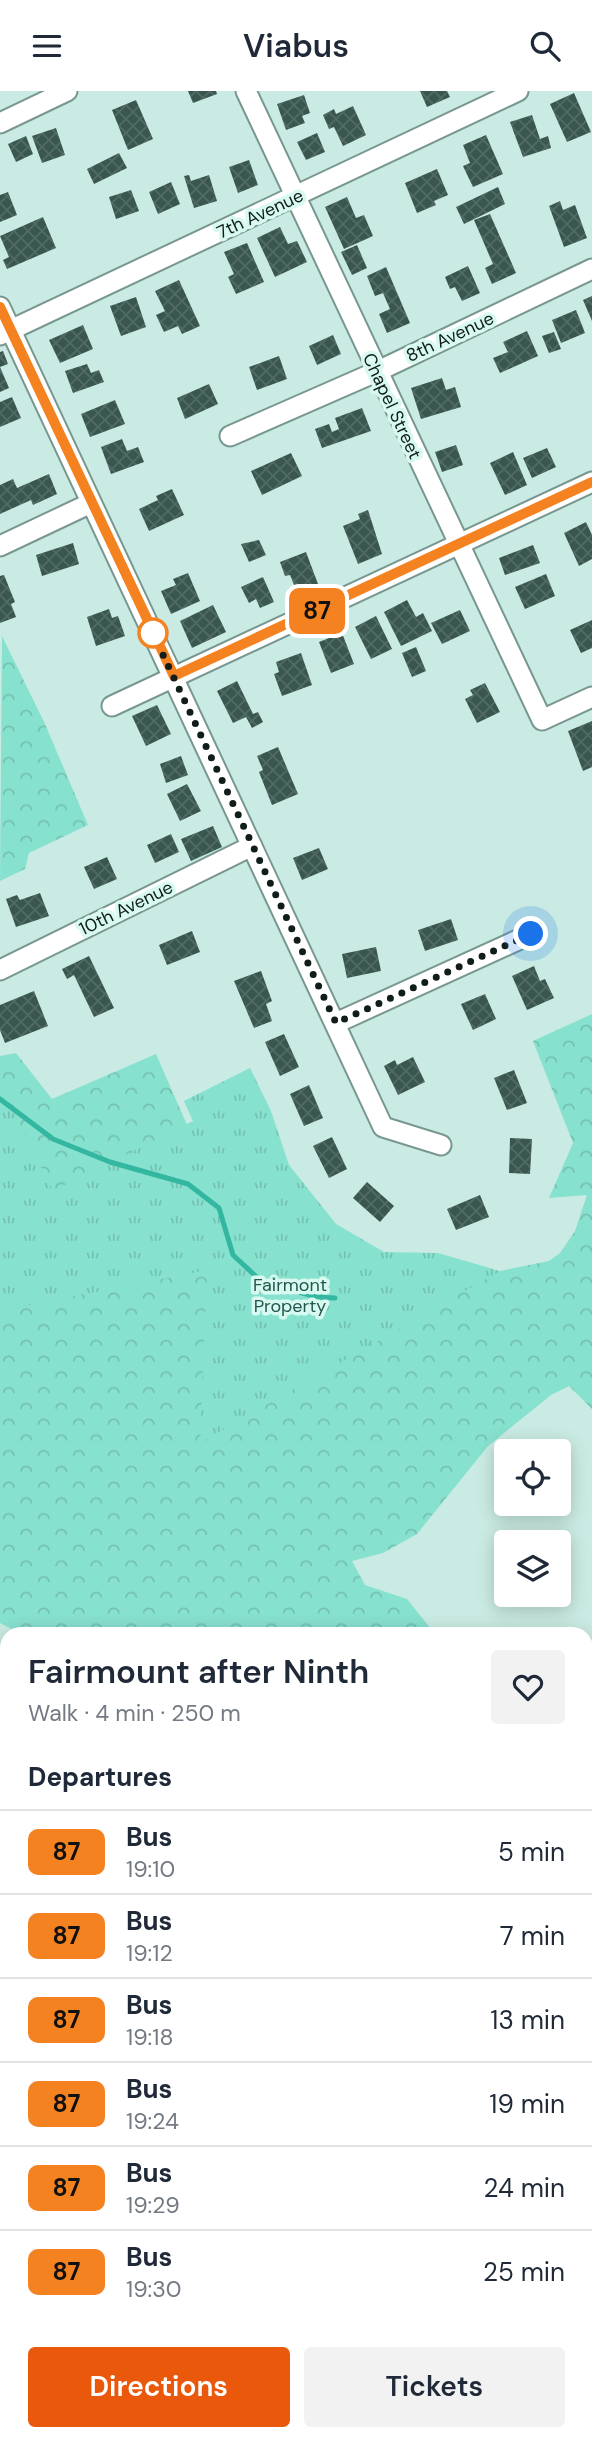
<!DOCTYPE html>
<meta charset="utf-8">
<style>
body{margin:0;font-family:"DM Sans",sans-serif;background:#f2f2f3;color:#1f2937;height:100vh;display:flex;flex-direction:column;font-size:26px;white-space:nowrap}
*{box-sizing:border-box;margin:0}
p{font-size:23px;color:#747a83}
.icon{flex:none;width:38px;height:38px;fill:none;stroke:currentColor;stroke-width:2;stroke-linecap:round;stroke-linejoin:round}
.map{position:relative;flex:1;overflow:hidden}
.panel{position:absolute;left:0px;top:1536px;width:593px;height:814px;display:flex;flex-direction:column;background:#fff;border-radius:21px 21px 0 0;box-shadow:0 4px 18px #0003}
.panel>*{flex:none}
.badge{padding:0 14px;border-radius:10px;font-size:24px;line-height:46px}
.buttons{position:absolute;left:494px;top:1348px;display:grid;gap:14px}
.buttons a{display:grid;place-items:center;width:77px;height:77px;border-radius:7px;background:#fff;box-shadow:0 4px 18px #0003;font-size:35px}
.you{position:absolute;width:35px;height:35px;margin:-18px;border:5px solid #fff;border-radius:50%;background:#1a73e8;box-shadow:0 0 0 10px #1a73e833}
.map>.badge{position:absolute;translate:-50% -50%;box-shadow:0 0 0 4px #fff}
h2{padding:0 28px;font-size:26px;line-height:63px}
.round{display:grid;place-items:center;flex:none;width:74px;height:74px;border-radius:7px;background:#f2f2f3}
.summary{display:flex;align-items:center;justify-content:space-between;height:119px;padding:0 28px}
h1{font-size:33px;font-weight:600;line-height:52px}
.button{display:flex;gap:14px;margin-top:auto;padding:14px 28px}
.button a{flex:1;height:80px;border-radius:7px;background:#ea580c;color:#fff;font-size:28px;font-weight:600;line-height:80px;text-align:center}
.button a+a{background:#f2f2f3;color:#1f2937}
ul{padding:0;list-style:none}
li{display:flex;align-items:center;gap:21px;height:84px;padding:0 28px;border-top:2px solid #e0e1e3}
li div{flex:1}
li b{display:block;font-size:26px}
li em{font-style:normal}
li .badge{min-width:77px;font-weight:700;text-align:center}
header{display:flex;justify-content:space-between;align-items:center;height:91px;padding:0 28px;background:#fff;font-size:32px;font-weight:600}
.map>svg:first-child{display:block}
.forest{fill:url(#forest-crowns)}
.park{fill:url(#park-tufts)}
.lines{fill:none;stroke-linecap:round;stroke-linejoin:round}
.stream{stroke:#33b7a1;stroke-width:5}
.building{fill:url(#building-cross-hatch)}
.minor-casing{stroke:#789790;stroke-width:23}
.minor{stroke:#fff;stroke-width:19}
.line-casing{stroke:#fff;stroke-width:16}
.line{stroke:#f58220;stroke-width:10}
.walk{stroke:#111d1b;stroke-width:7;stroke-dasharray:0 12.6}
.stop-dot{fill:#fff;stroke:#f58220;stroke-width:3.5}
.labels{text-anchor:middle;stroke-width:7;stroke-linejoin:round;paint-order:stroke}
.street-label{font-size:18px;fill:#111d1b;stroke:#d7f9f0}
.park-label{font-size:18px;fill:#23574d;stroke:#d7f9f0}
</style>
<header><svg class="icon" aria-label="menu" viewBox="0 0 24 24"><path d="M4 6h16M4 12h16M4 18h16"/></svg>Viabus<svg class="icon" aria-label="search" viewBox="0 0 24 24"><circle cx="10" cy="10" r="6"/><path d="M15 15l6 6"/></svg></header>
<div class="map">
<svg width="592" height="2349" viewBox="0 0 592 2349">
<defs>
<pattern id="forest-crowns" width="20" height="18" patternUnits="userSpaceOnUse" patternTransform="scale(1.75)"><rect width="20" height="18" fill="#87e1cf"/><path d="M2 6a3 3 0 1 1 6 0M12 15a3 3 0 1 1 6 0" fill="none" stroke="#74c1b1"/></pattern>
<pattern id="park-tufts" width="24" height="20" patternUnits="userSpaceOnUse" patternTransform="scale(1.75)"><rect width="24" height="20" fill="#87e1cf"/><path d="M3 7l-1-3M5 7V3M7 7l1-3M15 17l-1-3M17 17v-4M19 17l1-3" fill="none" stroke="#74c1b1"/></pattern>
<pattern id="building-cross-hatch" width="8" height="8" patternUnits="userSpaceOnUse" patternTransform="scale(1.75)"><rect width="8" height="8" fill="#39564f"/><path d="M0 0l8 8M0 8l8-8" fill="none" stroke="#526a65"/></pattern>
</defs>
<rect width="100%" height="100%" fill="#caebe3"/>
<path class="forest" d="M2 545 45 633 88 734 29 762 25 778 0 790Z
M592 923V1318L569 1295 551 1304 488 1355 417 1443 383 1462 352 1470 365 1494 407 1508 432 1539 445 1543 24 1544 0 1532V965L16 962 52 1008 156 963 187 1034 304 1120 330 1151 467 1181 500 1180 549 1170 560 1162 575 1140 587 1104 549 1107 573 1052 533 950Z
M586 1610 592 1612V2349H341L343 2343H586Z
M0 1983 7 1989V2042H0Z
M7 2311V2343H65L63 2349H0V2320Z"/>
<path class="park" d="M250 977 271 1020 289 1074 336 1133 384 1161 438 1162 500 1180 200 1352 207 1179 14 1217 0 1212V993L53 1100 193 1030 184 1010Z"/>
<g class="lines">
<path class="stream" d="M0 1008 53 1048 110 1071 188 1093 219 1117 233 1164 262 1191 317 1206 335 1207"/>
</g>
<path class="building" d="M188 0H216L217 3 193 12Z
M420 0H447L450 6 427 16Z
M574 2 591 41 567 51 550 13Z
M304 4 310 22 302 25 305 32 286 39 277 13Z
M136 9 153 48 128 59 112 19Z
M353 15 366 44 343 55 334 36 329 38 323 24 334 18 336 23Z
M532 24 540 48 548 45 551 57 523 66 510 31Z
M56 37 65 64 42 72 32 45Z
M317 42 325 61 306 69 297 51Z
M486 44 503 83 473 96 463 75 470 72 463 54Z
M26 45 33 63 16 71 8 53Z
M119 62 127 77 94 93 87 78Z
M249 69 258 94 238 102 229 76Z
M437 78 448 104 434 110 436 114 417 122 405 92Z
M189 84 191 90 209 84 217 110 194 117 184 85Z
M171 91 180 113 158 123 149 101Z
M498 96 505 113 464 133 456 116Z
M131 99 139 120 116 128 109 106Z
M8 101 17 124 0 131V104Z
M347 106 356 127 364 124 373 145 344 158 325 116Z
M560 110 563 119 575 114 587 147 564 156 549 115Z
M490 123 516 182 492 193 485 177 493 173 474 129Z
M43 126 56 157 7 178 3 169 9 166 0 145Z
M280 136 288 153 297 150 307 171 275 186 257 147Z
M247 152 264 191 236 203 228 186 234 183 224 161Z
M357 154 367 177 352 184 341 161Z
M468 175 480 202 462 210 455 196 450 198 445 186Z
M386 176 410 232 387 242 379 223 390 218 383 202 375 205 367 185Z
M179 189 200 235 182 243 178 235 164 241 156 224 165 220 155 200Z
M592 205V230L583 209Z
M136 206 146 236 121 245 110 215Z
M576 219 585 242 561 252 552 229Z
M83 234 93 258 60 272 49 249Z
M527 240 538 265 500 282 493 267 508 261 503 251Z
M554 241 561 258 549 262 542 245Z
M333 244 341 263 317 274 309 255Z
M3 260 8 273 0 276 9 297 0 301V261Z
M279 265 287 288 257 299 249 276Z
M87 273 91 282 99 279 104 291 73 302 65 280Z
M442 287 446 299 455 296 461 316 421 328 411 297Z
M209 293 218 313 185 328 177 307Z
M12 306 21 327 0 336V311Z
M115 309 125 333 90 346 81 323Z
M362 317 371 340 322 357 315 338 329 333 332 341 339 338 335 327Z
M122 348 127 360 138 356 144 371 111 383 101 356Z
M456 354 463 374 442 381 435 361Z
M547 357 556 376 532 387 523 367Z
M513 361 527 394 505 404 490 372Z
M291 362 302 385 262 404 251 380Z
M49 383 57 403 33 414 31 409 0 423V394L13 388 17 397Z
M172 398 184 424 149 440 139 418 158 409 156 405Z
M368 419 382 463 358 473 343 435 360 428 358 423Z
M586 431 592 444V468L579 475 564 442Z
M259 449 266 464 249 471 241 453Z
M73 452 79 473 42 485 36 464Z
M533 454 540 472 505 484 499 467Z
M306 461 318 493 297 501 290 484 285 485 280 471Z
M188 482 200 510 171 523 161 500 176 494 173 488Z
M546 483 555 505 525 518 515 496Z
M4 484 15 511 11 513 16 526 0 532V485Z
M263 486 274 511 260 517 256 508 249 512 241 496Z
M407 509 416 526 423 522 432 540 401 555 384 521Z
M213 514 226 541 192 557 180 530Z
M109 518 112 527 118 525 125 545 96 555 87 526Z
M460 519 470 540 442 553 431 532Z
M376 525 392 558 371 568 355 536Z
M592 529V557L581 562 570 539Z
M342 542 354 573 331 582 319 551Z
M416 556 426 580 412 586 402 562Z
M301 562 312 594 282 605 274 583 279 581 276 571Z
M237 590 253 623 258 621 263 631 252 637 246 626 233 632 217 600Z
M485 592 500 621 477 632 465 608 473 604 470 599Z
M157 614 171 643 146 655 132 625Z
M592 630V676L583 680 568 640Z
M278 656 298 703 272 714 259 681 263 679 257 665Z
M181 665 188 684 166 692 160 673Z
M187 693 201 720 180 730 167 703Z
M213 735 222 756 191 770 181 748Z
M171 743 179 761 155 772 147 754Z
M319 757 328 778 302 789 293 767Z
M107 766 117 788 94 798 84 776Z
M40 802 49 825 16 836 6 808 17 804 20 809Z
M451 828 458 849 425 860 418 839Z
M192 840 200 861 167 874 159 854Z
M376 856 381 880 347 887 342 863Z
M89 865 114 917 94 926 74 884 67 888 62 878Z
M534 875 540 890 545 888 554 907 527 919 512 885Z
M261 880 272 910 266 913 272 930 254 937 234 890Z
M34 900 48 935 5 952 0 939V914Z
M485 903 496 928 473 939 461 913Z
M284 943 299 976 280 985 265 951Z
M413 966 425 991 398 1004 384 975 395 969 397 974Z
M514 979 527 1012 507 1019 494 987Z
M309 994 323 1027 304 1035 290 1003Z
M332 1046 347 1078 329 1087 313 1055Z
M510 1047 532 1048 530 1083 509 1082Z
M367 1091 394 1115 380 1131 353 1107Z
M480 1104 489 1126 456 1139 447 1118Z"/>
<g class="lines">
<defs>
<path id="minor" d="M246 0 542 629 592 606
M0 32 67 0
M0 216 383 1036 441 1054
M0 244 518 0
M230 345 376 281 592 178
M0 455 91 412
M112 615 592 391
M0 879 252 755
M336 932 531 843
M0 1602 7 1601
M0 1953 7 1949
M214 2349 217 2343"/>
</defs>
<use href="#minor" class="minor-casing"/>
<use href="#minor" class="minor"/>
</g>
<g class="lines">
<defs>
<path id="line" d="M0 216 174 585 592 391"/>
</defs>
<use href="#line" class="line-casing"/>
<use href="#line" class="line"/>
<path class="walk" d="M153 542 150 536 336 932 531 843"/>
</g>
<circle class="stop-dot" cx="153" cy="542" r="14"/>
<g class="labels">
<g class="street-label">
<text transform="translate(260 123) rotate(-25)" y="6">7th Avenue</text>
<text transform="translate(450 246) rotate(-25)" y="6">8th Avenue</text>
<text transform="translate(392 315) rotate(65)" y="6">Chapel Street</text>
<text transform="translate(126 817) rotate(-26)" y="6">10th Avenue</text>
</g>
<g class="park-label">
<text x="290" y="1200">Fairmont<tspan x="290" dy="21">Property</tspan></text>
</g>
</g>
</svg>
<div class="buttons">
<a><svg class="icon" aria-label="locate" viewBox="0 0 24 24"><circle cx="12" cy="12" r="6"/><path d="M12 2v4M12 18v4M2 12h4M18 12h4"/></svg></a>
<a><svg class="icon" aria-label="layers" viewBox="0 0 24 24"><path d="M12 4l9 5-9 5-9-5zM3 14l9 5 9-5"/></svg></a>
</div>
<div class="you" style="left:531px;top:843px"></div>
<b class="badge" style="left:317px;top:520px;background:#f58220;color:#111">87</b>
<section class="panel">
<div class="summary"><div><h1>Fairmount after Ninth</h1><p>Walk · 4 min · 250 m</p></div><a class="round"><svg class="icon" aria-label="heart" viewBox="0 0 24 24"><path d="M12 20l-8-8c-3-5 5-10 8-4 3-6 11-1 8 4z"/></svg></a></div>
<h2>Departures</h2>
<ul>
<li><span class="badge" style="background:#f58220;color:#111">87</span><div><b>Bus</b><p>19:10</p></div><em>5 min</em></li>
<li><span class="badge" style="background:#f58220;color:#111">87</span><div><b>Bus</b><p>19:12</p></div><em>7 min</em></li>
<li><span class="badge" style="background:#f58220;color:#111">87</span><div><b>Bus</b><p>19:18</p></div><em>13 min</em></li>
<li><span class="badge" style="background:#f58220;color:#111">87</span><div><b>Bus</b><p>19:24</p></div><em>19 min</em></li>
<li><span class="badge" style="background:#f58220;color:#111">87</span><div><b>Bus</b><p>19:29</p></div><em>24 min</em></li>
<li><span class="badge" style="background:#f58220;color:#111">87</span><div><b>Bus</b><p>19:30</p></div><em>25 min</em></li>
</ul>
<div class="button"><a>Directions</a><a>Tickets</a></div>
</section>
</div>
